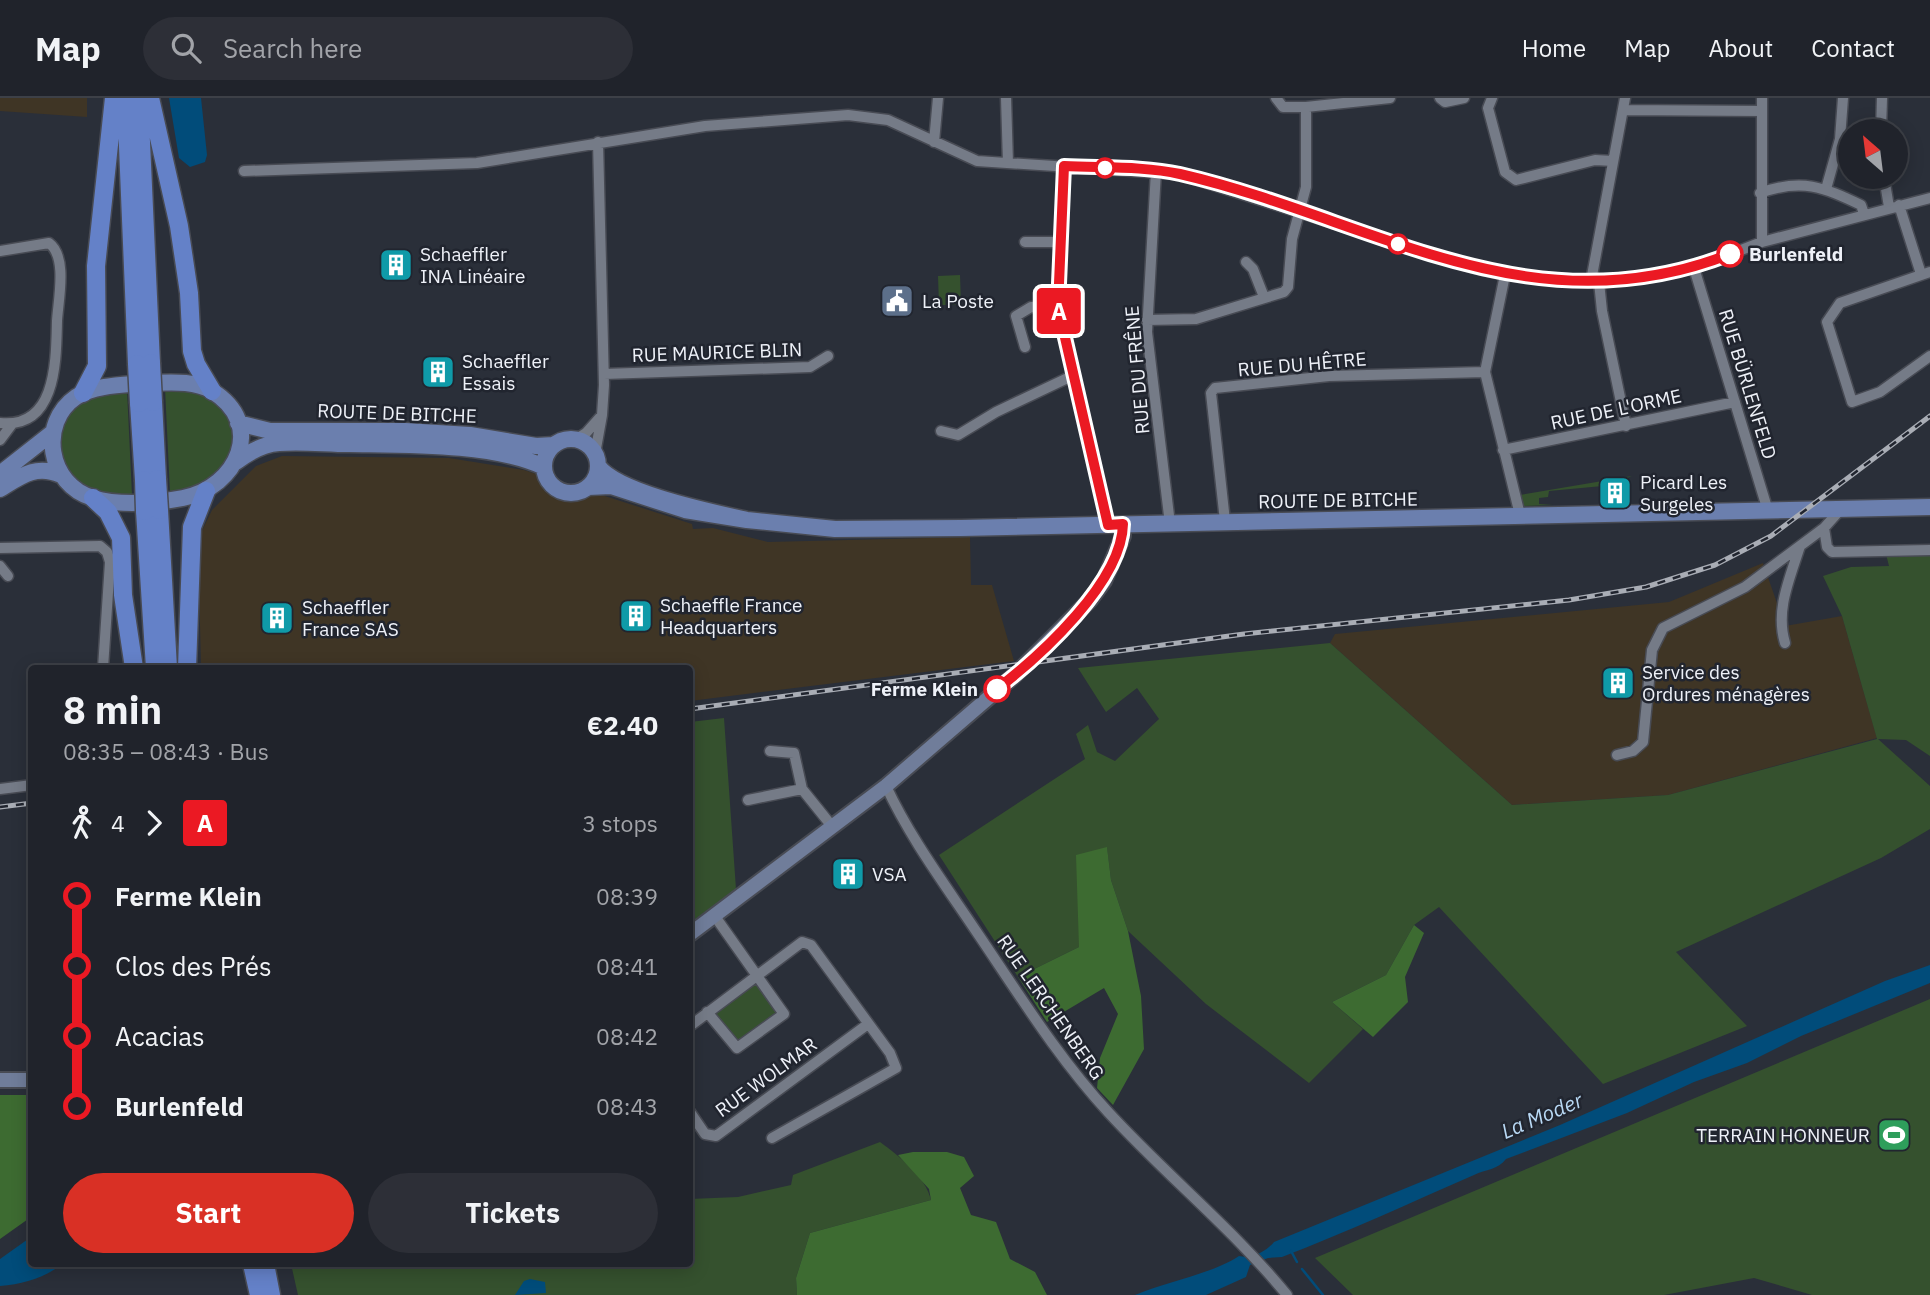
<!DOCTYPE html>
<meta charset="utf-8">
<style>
body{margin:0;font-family:"IBM Plex Sans",sans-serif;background:#2d2f37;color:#f1f3f6;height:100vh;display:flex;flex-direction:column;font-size:26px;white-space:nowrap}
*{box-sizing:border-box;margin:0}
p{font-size:23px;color:#a2a4a9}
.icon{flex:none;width:38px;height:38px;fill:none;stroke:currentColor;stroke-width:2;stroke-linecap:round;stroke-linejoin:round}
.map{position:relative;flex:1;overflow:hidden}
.drawer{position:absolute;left:28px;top:567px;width:665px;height:602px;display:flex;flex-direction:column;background:#20232b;border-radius:7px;box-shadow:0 4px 18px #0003,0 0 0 2px #3d4047}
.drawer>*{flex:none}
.badge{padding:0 14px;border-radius:5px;font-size:24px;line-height:46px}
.needle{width:46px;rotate:332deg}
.buttons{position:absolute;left:1838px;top:21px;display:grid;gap:14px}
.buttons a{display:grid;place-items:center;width:70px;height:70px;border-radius:50%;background:#20232b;box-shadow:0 4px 18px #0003,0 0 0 2px #3d4047;font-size:35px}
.map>.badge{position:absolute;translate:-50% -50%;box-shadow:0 0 0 4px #fff}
.legs{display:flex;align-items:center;gap:10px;height:77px;padding:0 35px;font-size:23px}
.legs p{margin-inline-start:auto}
.head{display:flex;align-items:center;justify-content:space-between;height:119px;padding:0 35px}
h1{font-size:38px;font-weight:700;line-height:52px}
.primary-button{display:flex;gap:14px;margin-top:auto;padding:14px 35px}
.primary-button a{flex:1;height:80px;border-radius:42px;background:#d93025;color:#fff;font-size:28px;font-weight:700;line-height:80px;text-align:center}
.primary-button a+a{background:#2d2f37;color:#f1f3f6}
ul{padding:0 35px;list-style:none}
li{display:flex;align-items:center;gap:24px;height:70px;font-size:26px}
li i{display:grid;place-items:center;width:10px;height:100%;margin:0 9px;background:currentColor}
li i::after{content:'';width:18px;height:18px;margin:-9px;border:5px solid;border-radius:50%;background:#20232b}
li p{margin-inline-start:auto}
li:first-child i{background:linear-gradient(#0000 50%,currentColor 0)}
li:last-child i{background:linear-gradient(currentColor 50%,#0000 0)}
header{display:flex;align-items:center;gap:42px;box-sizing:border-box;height:98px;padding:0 35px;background:#20232b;border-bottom:2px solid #3d4047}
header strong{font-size:33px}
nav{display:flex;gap:38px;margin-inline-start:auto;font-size:24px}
.search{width:490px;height:63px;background:#2d2f37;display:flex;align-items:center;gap:18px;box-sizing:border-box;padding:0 24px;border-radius:38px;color:#a2a4a9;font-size:26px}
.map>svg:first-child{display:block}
.industrial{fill:#3f3525}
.green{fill:#35512e}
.forest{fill:#3d6b31}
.water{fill:#014c7a}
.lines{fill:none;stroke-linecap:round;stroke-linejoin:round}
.stream{stroke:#014c7a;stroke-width:2.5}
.street-casing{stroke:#484b54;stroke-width:13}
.secondary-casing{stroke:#484b54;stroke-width:18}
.primary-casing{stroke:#484b54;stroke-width:19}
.highway-casing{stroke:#484b54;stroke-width:21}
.street{stroke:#757b87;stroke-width:10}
.secondary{stroke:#707d9a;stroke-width:14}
.primary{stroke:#6b7fae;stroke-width:16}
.highway{stroke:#6481c8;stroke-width:18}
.rail-casing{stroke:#a9adb5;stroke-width:5}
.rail{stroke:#21252f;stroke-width:2.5;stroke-dasharray:8;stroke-linecap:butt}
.highway-bridge-casing{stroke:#484b54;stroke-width:21;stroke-linecap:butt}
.highway-bridge{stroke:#6481c8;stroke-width:18}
.line-1-casing{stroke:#fff;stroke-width:16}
.line-1{stroke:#eb1923;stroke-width:10}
.stop-1-dot{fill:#fff;stroke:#eb1923;stroke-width:3.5}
.labels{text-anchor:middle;stroke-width:5;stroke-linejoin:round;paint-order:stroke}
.poi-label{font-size:19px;fill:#eef1f8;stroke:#21252f;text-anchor:start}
.stop-label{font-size:19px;font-weight:bold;fill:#eef1f8;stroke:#21252f;text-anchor:start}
.street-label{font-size:19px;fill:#eef1f8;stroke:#21252f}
.water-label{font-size:21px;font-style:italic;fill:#b8d8f4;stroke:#21252f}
</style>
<header>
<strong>Map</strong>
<div class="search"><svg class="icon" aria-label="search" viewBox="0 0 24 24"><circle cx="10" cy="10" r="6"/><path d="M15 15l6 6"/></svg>Search here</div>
<nav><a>Home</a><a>Map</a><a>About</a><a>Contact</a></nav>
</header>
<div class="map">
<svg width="1930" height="1197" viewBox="0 0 1930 1197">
<rect width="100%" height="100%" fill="#2a2f39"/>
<path class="industrial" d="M0 0H87V19L0 13Z
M282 358 449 360 524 372 692 426 693 431 713 430 768 444 970 439 971 487H992L1014 563 690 603V570H201L198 441 212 412 256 368Z
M1763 465 1785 528 1842 518 1877 640 1668 697 1512 707 1330 545 1335 536 1669 504Z"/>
<path class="green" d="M960 177 961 207H939L938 178Z
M165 290C173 290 184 289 192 291 222 299 249 339 227 367 214 385 190 392 170 395Z
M127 292 132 397C117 397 96 398 84 390 52 370 49 319 84 301 96 295 114 295 127 292Z
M1632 378 1624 381V386L1549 393 1548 399 1539 400V406L1553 407 1524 408 1520 397Z
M1930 455V658L1906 642 1878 641 1930 688V731L1881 760 1676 854 1747 928 1603 986 1439 809 1414 827 1386 877 1332 904 1363 931 1309 985 1206 906 1128 833 1111 782 1107 750 1079 849 1018 879 939 757 1085 661 1076 636 1088 627 1097 654 1115 663 1159 621 1137 590 1106 614 1078 570 1330 545 1512 707 1668 697 1877 641 1842 518 1823 478 1851 469 1889 468 1886 456Z
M724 620 736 791 690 825V624Z
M753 885H759L778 912 777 918 741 945 735 944 715 918 716 912Z
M1930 901V1197H1812L1754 1180 1664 1197H1353L1315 1160Z
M880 1044C899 1058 926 1079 931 1102L810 1135 796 1180 797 1197H298L291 1166H690V1101L738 1099 791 1087 793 1077Z"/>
<path class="forest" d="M1107 749 1111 782 1128 833 1141 898 1144 951 1113 1007 1097 990 1100 960 1118 916 1104 890 1047 924 1018 879 1079 849 1076 757Z
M1414 827 1424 835 1405 879 1408 904 1373 939 1332 904 1386 877Z
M0 997H32L31 1119 0 1141Z
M913 1054H947L964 1059 974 1078 960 1090 971 1117 996 1124 1010 1161 1035 1174 1047 1197H797L796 1180 810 1135 931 1102 929 1091 898 1057Z"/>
<path class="water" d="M169 0H201L207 57 205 64 190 69 179 60Z
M1930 867V885L1801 938 1747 965 1694 984 1627 1015 1506 1061C1498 1072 1486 1071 1474 1077 1410 1105 1347 1134 1282 1159L1268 1160 1250 1167 1246 1179 1206 1197H1135C1166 1184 1214 1175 1239 1158 1251 1161 1266 1154 1274 1144L1560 1027 1885 883Z
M31 1139 32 1166H63C43 1180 24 1186 0 1188V1161Z
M530 1181 545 1184 546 1195 515 1197 524 1183Z"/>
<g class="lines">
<path class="stream" d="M1291 1153 1297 1164
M1302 1171 1323 1197"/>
<defs>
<path id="street" d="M1006 0 1008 65
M1440 0 1445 4 1464 0
M1492 0 1488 10 1505 74 1516 82 1595 62 1613 63
M1762 0V144
M1306 9 1390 0
M1623 12 1762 13
M1881 33 1882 0
M598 44 604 287 602 317
M934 44 938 0
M1064 68 1058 210 1108 427
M244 73 477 65 705 28 848 17 888 22 977 63 1179 76 1474 170 1505 177 1591 183 1641 179 1694 170 1762 144 1930 100
M1156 73 1147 234 1170 426
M1884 79 1889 109
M1826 91 1840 41 1843 0
M1760 95C1802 80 1823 89 1861 107L1864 116
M1899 107 1921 176
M1025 144H1058
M0 153 49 145C68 159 58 203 57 223 56 262 57 331 0 325
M1246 164 1253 171 1264 199
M1694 170 1768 413
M1930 174 1840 205 1827 224 1852 304 1880 294 1930 258
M1505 177 1485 274 1520 417
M1591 183 1625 0
M1599 184 1602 213 1626 328
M1147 222 1196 221 1284 194 1288 189 1292 141 1306 89V9H1283L1276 0
M1025 249 1016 218 1031 209 1058 210
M604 276 810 269 828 258
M941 333 958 337 996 314 1074 277
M0 342 12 326
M575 342 586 335 602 317 595 356
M1503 352 1735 304
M1225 423 1211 295 1215 290 1329 278 1485 274
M1824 430 1827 449 1832 454 1930 452
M0 450 100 448 107 454 110 464 103 570
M0 468 8 478
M1785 545C1775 512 1790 480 1800 448
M770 653 794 655 802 691 831 727
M1617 657 1633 653 1643 644 1652 552 1663 530 1745 489 1824 430 1841 411
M886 688C910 740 946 788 978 836 1020 898 1059 961 1109 1015 1167 1078 1233 1131 1287 1197
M0 691 32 687
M748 702 802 691
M707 914 737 950 784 916 714 817
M690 928 802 844 811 847 890 955 896 970 772 1040
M690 1014 705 1036 716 1038 868 926"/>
<path id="secondary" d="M690 836 886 688 1016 576 1090 502 1104 483 1123 438V427
M0 982H32"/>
<path id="primary" d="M144 285C165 285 193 281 212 293 266 326 238 389 183 400 158 405 118 408 93 400 48 387 38 325 76 299 95 287 122 287 144 285Z
M238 325 270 333H405L470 337 536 348 554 347
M544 368a27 27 0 1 1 54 0a27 27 0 1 1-54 0Z
M236 364C249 354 263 346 279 345 302 343 326 346 349 346 405 347 493 345 544 369
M0 376 52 335
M588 389 611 388 685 412 747 422C712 414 618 395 598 368
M0 391C21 378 36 366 61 377
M747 422 835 431 961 430 1930 409"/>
<path id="highway" d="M126 0 137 266
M139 0 151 265
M150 0 179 128 189 195 192 253 196 266 212 293
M83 295 97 268 96 168 114 0
M153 304 157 381
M139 305 144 382
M93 400 108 414 121 440 123 497 134 570
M159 412 168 570
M145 413 155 570
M187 570 192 429 206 393
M252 1166 259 1197
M265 1166 271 1197"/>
</defs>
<use href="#street" class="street-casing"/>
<use href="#secondary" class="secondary-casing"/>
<use href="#primary" class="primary-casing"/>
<use href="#highway" class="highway-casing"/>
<use href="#street" class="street"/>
<use href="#secondary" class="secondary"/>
<use href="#primary" class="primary"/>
<use href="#highway" class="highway"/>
<defs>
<path id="rail" d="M690 611 1244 536 1569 502 1646 489 1715 467 1771 438 1930 318
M0 709 32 705"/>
</defs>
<use href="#rail" class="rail-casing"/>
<use href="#rail" class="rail"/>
<defs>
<path id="highway-bridge" d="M151 265 153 304
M137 266 139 305
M157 381 159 412
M144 382 145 413"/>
</defs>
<use href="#highway-bridge" class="highway-bridge-casing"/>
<use href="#highway-bridge" class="highway-bridge"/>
</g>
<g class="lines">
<defs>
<path id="line-1" d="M997 591C1040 558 1122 484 1123 426L1108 427 1058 209 1064 68C1102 70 1143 68 1180 76 1370 120 1529 235 1730 156"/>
</defs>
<use href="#line-1" class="line-1-casing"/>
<use href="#line-1" class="line-1"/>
</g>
<defs>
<symbol id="building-square" viewBox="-11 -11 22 22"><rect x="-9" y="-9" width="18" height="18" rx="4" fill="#0f9aa8" stroke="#21252f"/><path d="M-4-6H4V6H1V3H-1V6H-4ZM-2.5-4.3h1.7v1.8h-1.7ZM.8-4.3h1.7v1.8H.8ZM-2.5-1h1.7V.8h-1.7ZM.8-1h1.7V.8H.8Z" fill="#fff"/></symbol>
<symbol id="civic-square" viewBox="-11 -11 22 22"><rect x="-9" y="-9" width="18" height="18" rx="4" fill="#5c6f8a" stroke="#21252f"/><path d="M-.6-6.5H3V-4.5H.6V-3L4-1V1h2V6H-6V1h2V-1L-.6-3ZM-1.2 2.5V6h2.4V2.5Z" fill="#fff"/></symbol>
<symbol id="stadium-square" viewBox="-11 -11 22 22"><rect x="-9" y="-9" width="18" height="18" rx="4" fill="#2e9e5b" stroke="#21252f"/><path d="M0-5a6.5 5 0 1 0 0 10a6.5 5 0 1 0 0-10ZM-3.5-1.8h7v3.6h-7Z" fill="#fff"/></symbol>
</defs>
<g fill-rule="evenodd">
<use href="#building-square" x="377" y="148" width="38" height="38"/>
<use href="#civic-square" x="878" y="184" width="38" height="38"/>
<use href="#building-square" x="419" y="255" width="38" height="38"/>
<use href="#building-square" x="1596" y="376" width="38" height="38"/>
<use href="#building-square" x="617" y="499" width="38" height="38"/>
<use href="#building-square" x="258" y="501" width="38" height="38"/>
<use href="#building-square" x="1599" y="566" width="38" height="38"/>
<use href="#building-square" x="829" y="757" width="38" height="38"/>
<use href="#stadium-square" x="1875" y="1018" width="38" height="38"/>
</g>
<g class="stop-1-dot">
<circle cx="1105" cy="70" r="9"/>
<circle cx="1398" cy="146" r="9"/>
<circle cx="1730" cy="156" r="12"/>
<circle cx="997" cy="591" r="12"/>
</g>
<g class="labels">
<g class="poi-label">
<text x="420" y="163">Schaeffler<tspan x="420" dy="22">INA Linéaire</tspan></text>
<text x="922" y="210">La Poste</text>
<text x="462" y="270">Schaeffler<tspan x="462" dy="22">Essais</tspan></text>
<text x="1640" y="391">Picard Les<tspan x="1640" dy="22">Surgeles</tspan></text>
<text x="660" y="514">Schaeffle France<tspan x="660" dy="22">Headquarters</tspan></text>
<text x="302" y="516">Schaeffler<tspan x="302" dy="22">France SAS</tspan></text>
<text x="1642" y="581">Service des<tspan x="1642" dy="22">Ordures ménagères</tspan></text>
<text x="872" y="783">VSA</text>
<text x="1870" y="1044" text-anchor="end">TERRAIN HONNEUR</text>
</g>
<g class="stop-label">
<text x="1749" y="163">Burlenfeld</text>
<text x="978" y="598" text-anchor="end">Ferme Klein</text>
</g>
<g class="street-label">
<text transform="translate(717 254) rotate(-2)" y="7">RUE MAURICE BLIN</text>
<text transform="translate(1302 266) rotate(-5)" y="7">RUE DU HÊTRE</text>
<text transform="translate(1137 272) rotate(-95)" y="7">RUE DU FRÊNE</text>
<text transform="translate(1748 286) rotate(73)" y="7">RUE BÜRLENFELD</text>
<text transform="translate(1616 311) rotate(-12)" y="7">RUE DE L'ORME</text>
<text transform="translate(397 315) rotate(2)" y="7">ROUTE DE BITCHE</text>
<text transform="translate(1338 402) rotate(-1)" y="7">ROUTE DE BITCHE</text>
<text transform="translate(1051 909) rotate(55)" y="7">RUE LERCHENBERG</text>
<text transform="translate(766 979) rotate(-36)" y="7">RUE WOLMAR</text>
</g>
<g class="water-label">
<text transform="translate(1542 1018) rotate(-23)" y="7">La Moder</text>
</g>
</g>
</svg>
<div class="buttons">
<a><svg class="needle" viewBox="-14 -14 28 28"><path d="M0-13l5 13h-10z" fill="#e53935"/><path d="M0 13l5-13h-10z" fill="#a2a4a9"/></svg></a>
</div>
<b class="badge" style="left:1059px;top:213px;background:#eb1923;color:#fff">A</b>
<section class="drawer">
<div class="head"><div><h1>8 min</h1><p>08:35 – 08:43 · Bus</p></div><b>€2.40</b></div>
<div class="legs"><svg class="icon" aria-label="walk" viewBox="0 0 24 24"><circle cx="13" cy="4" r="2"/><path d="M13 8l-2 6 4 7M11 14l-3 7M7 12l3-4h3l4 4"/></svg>4<svg class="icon" aria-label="forward" viewBox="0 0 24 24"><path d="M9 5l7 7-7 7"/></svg><b class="badge" style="background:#eb1923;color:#fff">A</b><p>3 stops</p></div>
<ul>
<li><i style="color:#eb1923"></i><b>Ferme Klein</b><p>08:39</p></li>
<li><i style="color:#eb1923"></i><span>Clos des Prés</span><p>08:41</p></li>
<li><i style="color:#eb1923"></i><span>Acacias</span><p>08:42</p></li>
<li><i style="color:#eb1923"></i><b>Burlenfeld</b><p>08:43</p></li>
</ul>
<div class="primary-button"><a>Start</a><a>Tickets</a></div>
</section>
</div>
